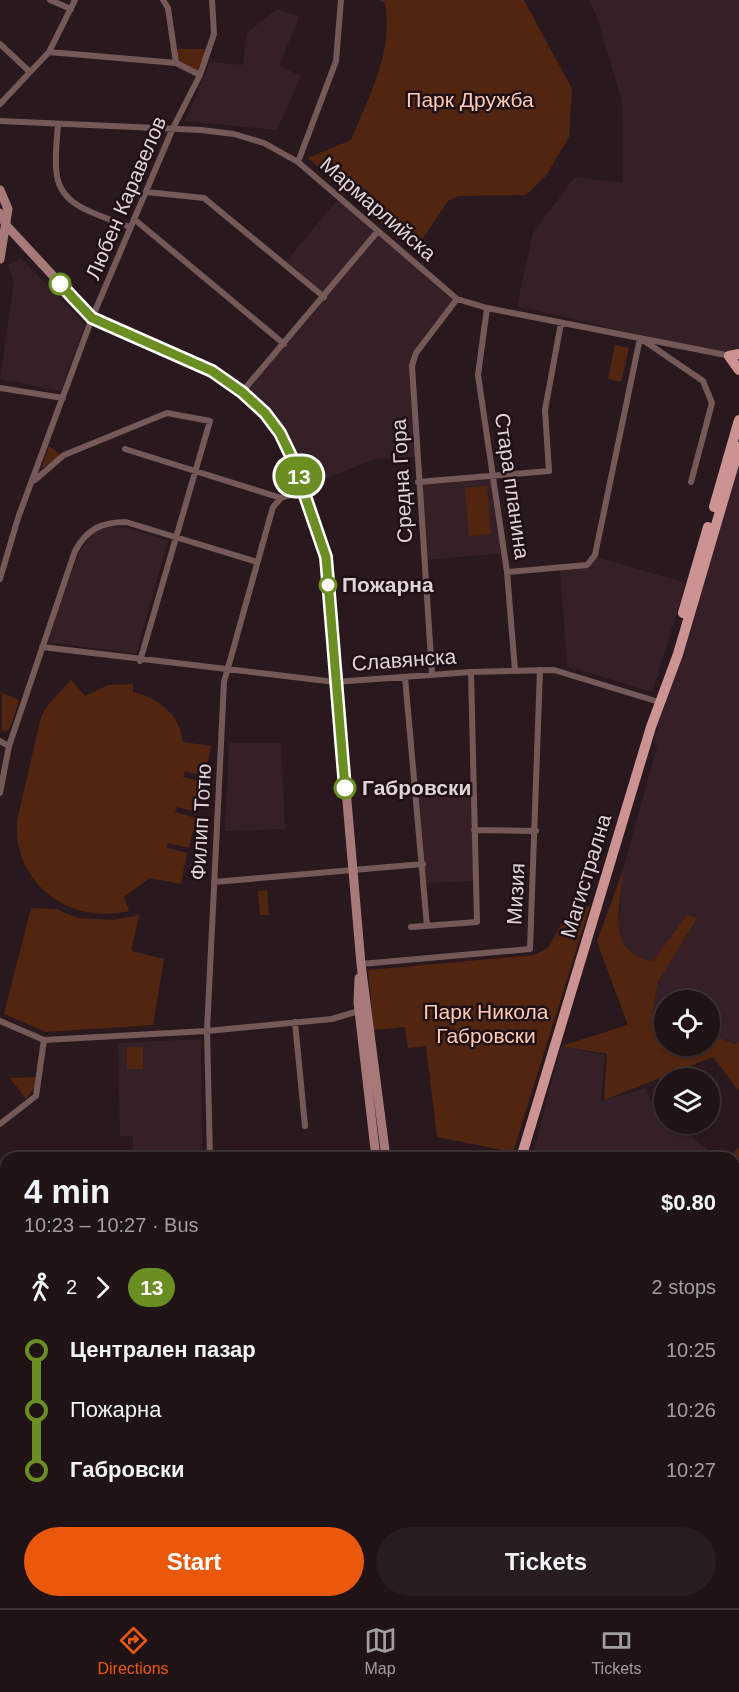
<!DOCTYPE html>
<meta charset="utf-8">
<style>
body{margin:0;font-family:Arial,sans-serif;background:#271c1f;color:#f1f3f6;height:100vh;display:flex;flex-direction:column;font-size:22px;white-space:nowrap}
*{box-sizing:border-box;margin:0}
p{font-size:20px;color:#a19ea1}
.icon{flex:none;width:33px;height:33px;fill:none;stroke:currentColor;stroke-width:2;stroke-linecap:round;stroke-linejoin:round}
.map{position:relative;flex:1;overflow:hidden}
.details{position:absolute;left:0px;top:1152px;width:740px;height:456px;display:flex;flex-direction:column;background:#1f1316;border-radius:18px 18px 0 0;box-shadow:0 2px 4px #0004,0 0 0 2px #3c3235}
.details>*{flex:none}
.badge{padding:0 12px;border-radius:20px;font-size:21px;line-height:39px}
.tools{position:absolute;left:654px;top:990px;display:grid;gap:12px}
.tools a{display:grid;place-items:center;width:66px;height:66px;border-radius:50%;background:#1f1316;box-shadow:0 2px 4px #0004,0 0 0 2px #3c3235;font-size:30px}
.map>.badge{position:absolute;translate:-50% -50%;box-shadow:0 0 0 3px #fff}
.legs{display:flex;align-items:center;gap:9px;height:66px;padding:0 24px;font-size:20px}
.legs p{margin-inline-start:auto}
.overview{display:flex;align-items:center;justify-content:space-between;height:102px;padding:0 24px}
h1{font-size:33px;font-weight:800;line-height:45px}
.cta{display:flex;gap:12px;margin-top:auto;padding:12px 24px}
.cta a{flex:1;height:69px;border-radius:36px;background:#ea580c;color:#fff;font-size:24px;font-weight:800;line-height:69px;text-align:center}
.cta a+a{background:#271c1f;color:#f1f3f6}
ul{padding:0 24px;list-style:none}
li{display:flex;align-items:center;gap:21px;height:60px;font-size:22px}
li i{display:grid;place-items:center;width:9px;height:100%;margin:0 8px;background:currentColor}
li i::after{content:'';width:15px;height:15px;margin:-8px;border:4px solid;border-radius:50%;background:#1f1316}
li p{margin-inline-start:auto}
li:first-child i{background:linear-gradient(#0000 50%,currentColor 0)}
li:last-child i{background:linear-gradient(currentColor 50%,#0000 0)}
.dock{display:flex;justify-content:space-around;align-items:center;height:84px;border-top:2px solid #3c3235;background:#1f1316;font-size:16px;color:#a19ea1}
.dock a{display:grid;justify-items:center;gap:3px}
.dock .on{color:#ea580c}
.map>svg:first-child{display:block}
.built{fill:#362027}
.green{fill:#522511}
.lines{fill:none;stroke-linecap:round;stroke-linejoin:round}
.street{stroke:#755958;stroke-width:6}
.secondary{stroke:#a77a79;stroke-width:9}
.primary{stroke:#cd9392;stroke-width:10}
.line-1-casing{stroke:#fff;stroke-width:14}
.line-1{stroke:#6b8e23;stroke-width:9}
.stop-1-dot{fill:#fff;stroke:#6b8e23;stroke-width:3}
.labels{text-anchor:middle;stroke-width:5;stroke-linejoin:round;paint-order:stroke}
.park-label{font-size:21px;fill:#ffcab3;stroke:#1f1015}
.street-label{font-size:21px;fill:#dfd3d7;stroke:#1f1015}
.stop-label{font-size:21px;font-weight:bold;fill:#dfd3d7;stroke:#1f1015;text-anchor:start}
</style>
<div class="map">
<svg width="739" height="1608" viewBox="0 0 739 1608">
<rect width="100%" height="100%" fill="#29191e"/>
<path class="built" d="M589 0H739V358L517 306 533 233 575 177 623 183 622 101 596 14Z
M277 9 299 17 279 66 301 76 277 130 185 121 210 62 243 65 247 33Z
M339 198 457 299 416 353 412 366 417 457 374 459 304 488 280 433 242 392 323 297 284 264Z
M21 258 85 324 61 391 0 379 14 282 8 265Z
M739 459V1042L734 1044 710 1034V1000H664V1018L652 1013 658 982 699 916 687 915 653 961 640 959 628 952 618 937 623 870 657 747 654 740Z
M495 476 505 553 423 560 419 483Z
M107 527 128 528 168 541 136 654 47 642 78 555 89 537Z
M596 557 686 583 652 692 567 666 560 569 588 566Z
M229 743H281L285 829 225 831Z
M473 795 476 881 424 883 416 797Z
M201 1039 202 1158H133V1136H120L118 1043Z
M561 1046 605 1055 601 1101 646 1088 650 1100 664 1112V1124H677L715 1156 712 1158H532Z
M118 1602H424L425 1608H118Z"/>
<path class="green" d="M379 0H524L572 89 569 137 546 176 526 195 458 196 448 201 414 252 308 158 351 140C369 96 394 51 385 3Z
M176 49H206L199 73 178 62Z
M615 345 629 348 621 382 608 379Z
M49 446 61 455 41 469Z
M487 486 491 534 469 536 465 488Z
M71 680 85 696 108 685 133 684V692C159 699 179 713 183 742L211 746 205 776 185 771 183 777 204 782 197 812 177 807 175 812 196 818 189 848 168 843 167 848 187 853 181 884 150 878 124 897 129 911C70 925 13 884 17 821L41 717 48 705Z
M2 693 19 700 11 726 6 732 2 730Z
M623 870C621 907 604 953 653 961L687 915 698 917 658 982 652 1013 664 1018V1046H710V1034L734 1044 739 1042V1091L713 1057 604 1100 607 1054 561 1046 628 1025 597 942Z
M267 890 269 915H260L258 891Z
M590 906 513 1152 437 1137 426 1046 408 1048 405 1027 374 1030 368 970 534 955 548 948 571 907Z
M31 908 57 909 77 918 113 920 139 915 131 951 164 959 153 1025 46 1032 4 1014Z
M127 1047H143V1069H127Z
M36 1077 34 1088 26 1099 10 1078Z
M739 1147V1198L734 1197V1158H729Z
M132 1602H174V1608H131Z
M476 1602H533L529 1608H492Z"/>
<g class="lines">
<path class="street" d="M50 0 71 9
M163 0 168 8 176 63 200 75
M0 44 30 72
M49 52 176 63
M0 104 49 52 75 0
M0 121 201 130 234 134 264 143 298 162 457 299 487 308 731 356
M58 124C57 141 54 160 57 176 62 209 104 216 130 227
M298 162 336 61 341 0
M146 192 204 198 324 297
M134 219 284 344
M487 308 478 375 507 572 515 670
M0 388 63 398
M242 392 378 231
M125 449 281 498
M35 480 64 455 167 413 210 421 140 661
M418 482 549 471 545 410 561 323
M507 572 587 565 595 555 640 338 703 381 712 403 691 482
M0 579 18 518 92 318 173 128 200 75 214 34 212 0
M42 647 335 682 471 672 554 670 659 702
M432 674 412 366 416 353 457 299
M405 677 427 926
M0 741 9 746 0 793
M9 746 75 551C87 529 102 522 126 522L257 562
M474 830 536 831
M214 882 423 864
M411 927 477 922 471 672
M361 964 530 949 540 670
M0 1021 44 1040 207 1031 332 1019 359 1011
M295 1022 305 1126
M0 1124 36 1096 44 1040
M210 1158 207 1031 224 682 273 507 281 498 304 490
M0 1234H6
M734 1268 739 1260
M0 1301H6
M734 1458H739
M0 1478 6 1479
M734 1569 739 1562
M223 1602 224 1608
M118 1608V1602
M537 1608 538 1602
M701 1608 705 1602"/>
<path class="secondary" d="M0 190 8 209 0 259
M0 213 6 225 92 318 212 371 242 392 265 413 280 433 293 458 326 557 361 964 386 1158
M359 978 358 1002 376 1158
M0 1587H6"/>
<path class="primary" d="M739 354 729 356 739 370
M714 507 739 420
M683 613 708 527
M521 1158 651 727 678 654 739 447
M430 1602 431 1608
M444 1602V1608"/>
</g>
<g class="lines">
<defs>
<path id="line-1" d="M60 284 92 318 212 371 242 392 265 413 280 433 292 458 326 557 345 788"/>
</defs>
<use href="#line-1" class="line-1-casing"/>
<use href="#line-1" class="line-1"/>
</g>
<g class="stop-1-dot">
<circle cx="60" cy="284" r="10"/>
<circle cx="328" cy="585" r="8"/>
<circle cx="345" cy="788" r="10"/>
</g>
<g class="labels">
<g class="park-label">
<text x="470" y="107">Парк Дружба</text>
<text x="486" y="1019">Парк Никола<tspan x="486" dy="24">Габровски</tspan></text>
</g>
<g class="street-label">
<text transform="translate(126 198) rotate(-67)" y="7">Любен Каравелов</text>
<text transform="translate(378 209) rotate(41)" y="7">Мармарлийска</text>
<text transform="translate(402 481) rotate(-93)" y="7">Средна Гора</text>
<text transform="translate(512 486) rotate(82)" y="7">Стара планина</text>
<text transform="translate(404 660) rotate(-4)" y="7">Славянска</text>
<text transform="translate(201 822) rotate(-87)" y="7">Филип Тотю</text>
<text transform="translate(586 876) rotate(-73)" y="7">Магистрална</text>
<text transform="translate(516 894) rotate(-87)" y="7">Мизия</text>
</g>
<g class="stop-label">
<text x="342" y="592">Пожарна</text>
<text x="362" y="795">Габровски</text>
</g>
</g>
</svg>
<div class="tools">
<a><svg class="icon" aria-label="locate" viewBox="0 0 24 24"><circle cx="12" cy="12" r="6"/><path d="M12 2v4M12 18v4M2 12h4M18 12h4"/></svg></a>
<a><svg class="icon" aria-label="layers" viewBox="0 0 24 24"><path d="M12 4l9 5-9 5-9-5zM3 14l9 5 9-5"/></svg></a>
</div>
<b class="badge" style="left:299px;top:476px;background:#6b8e23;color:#fff">13</b>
<section class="details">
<div class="overview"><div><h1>4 min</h1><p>10:23 – 10:27 · Bus</p></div><b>$0.80</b></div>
<div class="legs"><svg class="icon" aria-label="walk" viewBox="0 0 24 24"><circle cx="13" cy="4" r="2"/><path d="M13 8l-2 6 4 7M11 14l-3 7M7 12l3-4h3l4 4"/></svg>2<svg class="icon" aria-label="forward" viewBox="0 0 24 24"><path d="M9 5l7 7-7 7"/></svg><b class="badge" style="background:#6b8e23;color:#fff">13</b><p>2 stops</p></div>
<ul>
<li><i style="color:#6b8e23"></i><b>Централен пазар</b><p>10:25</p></li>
<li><i style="color:#6b8e23"></i><span>Пожарна</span><p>10:26</p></li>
<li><i style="color:#6b8e23"></i><b>Габровски</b><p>10:27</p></li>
</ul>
<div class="cta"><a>Start</a><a>Tickets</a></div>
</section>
</div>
<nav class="dock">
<a class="on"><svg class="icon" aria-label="directions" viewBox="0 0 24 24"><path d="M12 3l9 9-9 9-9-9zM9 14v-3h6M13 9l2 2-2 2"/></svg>Directions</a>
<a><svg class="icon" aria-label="map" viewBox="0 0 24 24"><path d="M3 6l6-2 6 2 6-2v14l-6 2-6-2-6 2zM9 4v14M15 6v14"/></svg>Map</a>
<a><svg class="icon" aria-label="tickets" viewBox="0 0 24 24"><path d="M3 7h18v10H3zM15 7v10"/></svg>Tickets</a>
</nav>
